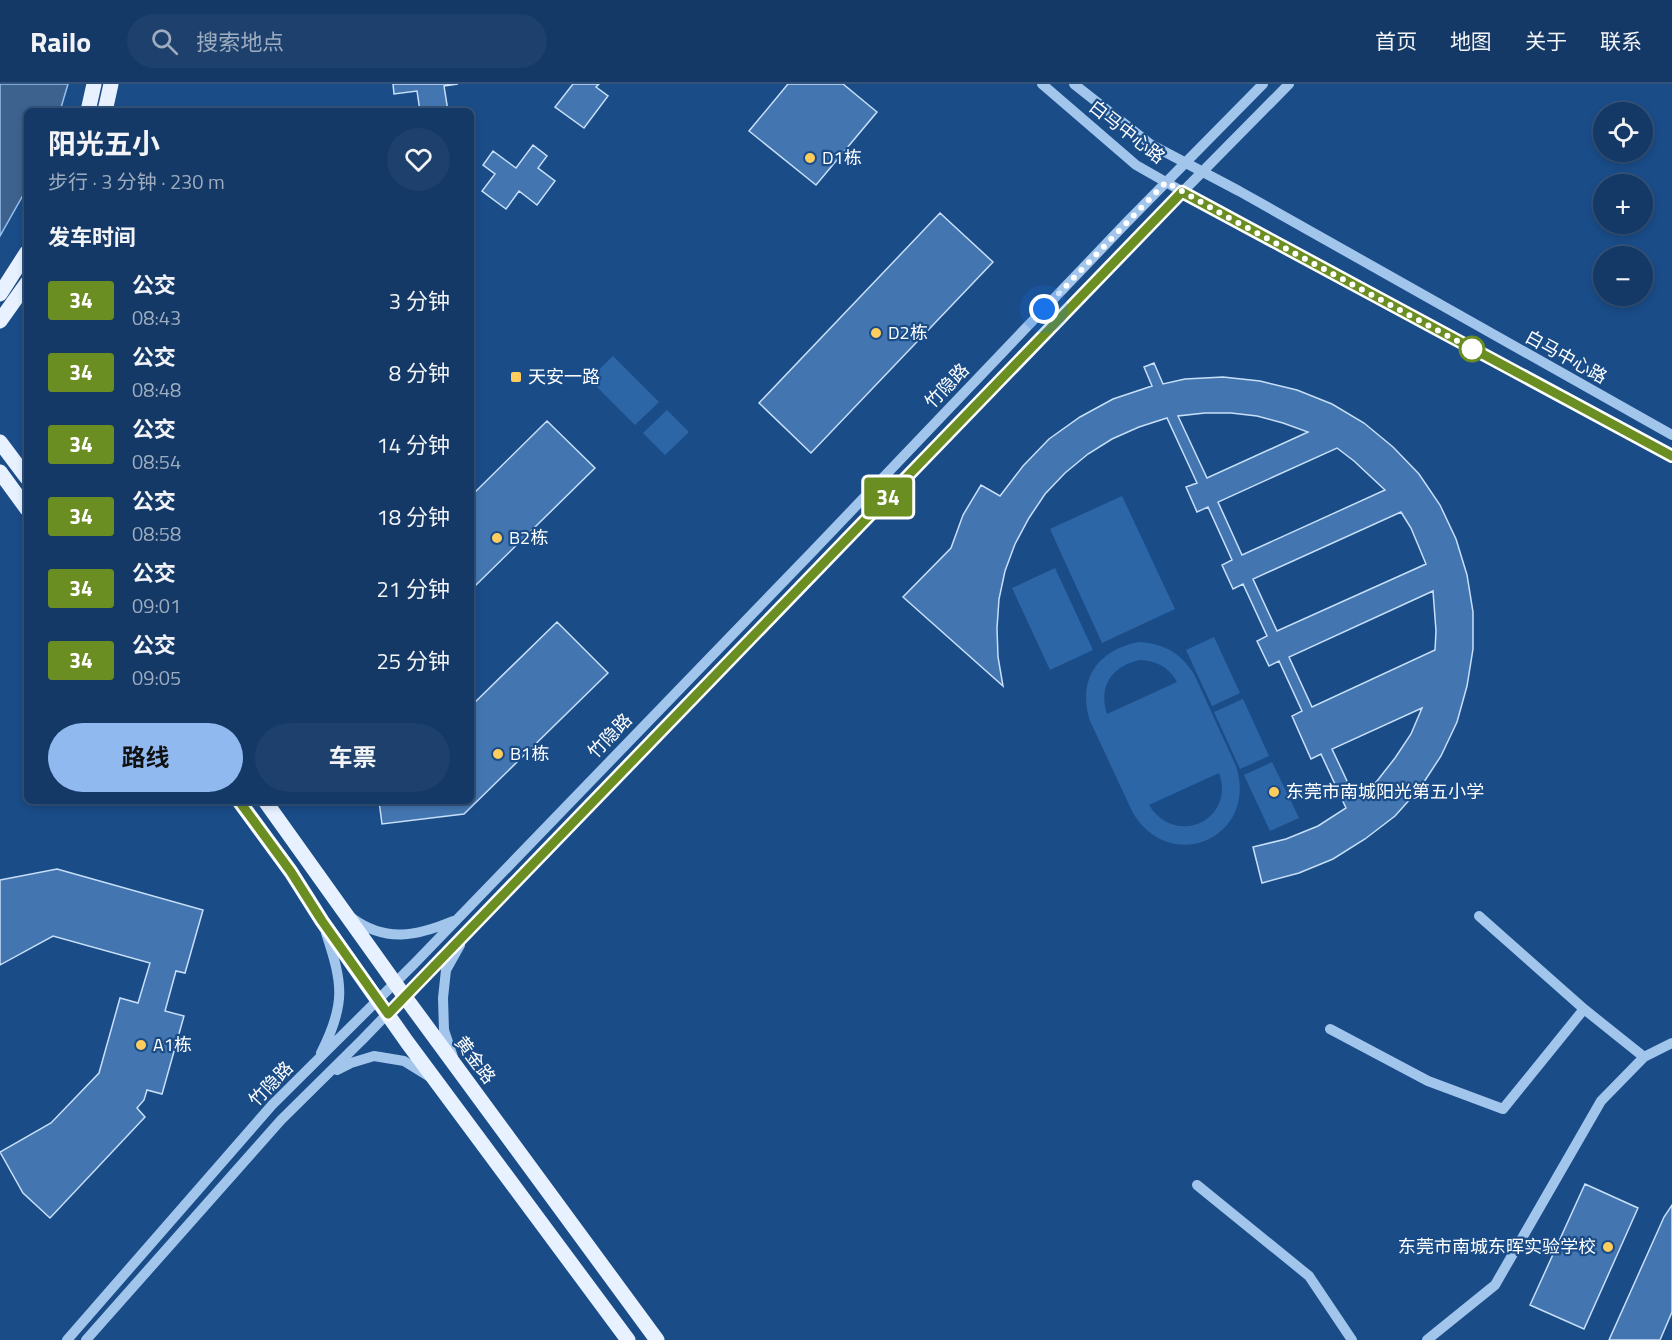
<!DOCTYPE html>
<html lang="zh">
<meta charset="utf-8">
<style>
body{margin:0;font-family:"Titillium Web","Noto Sans SC",sans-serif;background:#1d406c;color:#f1f3f6;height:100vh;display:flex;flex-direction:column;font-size:22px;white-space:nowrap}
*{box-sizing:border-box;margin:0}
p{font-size:20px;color:#9dacbf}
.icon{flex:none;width:33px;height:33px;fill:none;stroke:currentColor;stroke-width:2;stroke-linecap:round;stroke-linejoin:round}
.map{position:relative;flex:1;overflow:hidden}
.details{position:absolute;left:24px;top:24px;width:450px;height:696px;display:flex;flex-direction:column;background:#143966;border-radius:9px;box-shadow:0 3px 9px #0003,0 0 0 2px #33537a}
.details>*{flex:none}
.badge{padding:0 12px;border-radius:4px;font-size:21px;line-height:39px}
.controls{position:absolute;left:1593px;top:18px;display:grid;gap:12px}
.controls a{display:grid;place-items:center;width:60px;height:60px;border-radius:50%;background:#143966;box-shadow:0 3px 9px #0003,0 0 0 2px #33537a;font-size:30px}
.you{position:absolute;width:30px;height:30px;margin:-15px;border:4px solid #fff;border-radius:50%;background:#1a73e8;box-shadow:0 0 0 9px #1a73e833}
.map>.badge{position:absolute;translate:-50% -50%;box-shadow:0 0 0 3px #fff}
h2{padding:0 24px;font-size:22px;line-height:54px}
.round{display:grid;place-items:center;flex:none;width:63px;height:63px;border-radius:32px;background:#1d406c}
.overview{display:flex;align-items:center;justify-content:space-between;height:102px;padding:0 24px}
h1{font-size:28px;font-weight:700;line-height:45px}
.primary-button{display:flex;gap:12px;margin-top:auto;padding:12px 24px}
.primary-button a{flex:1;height:69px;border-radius:36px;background:#90b9f0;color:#111;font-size:24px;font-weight:700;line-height:69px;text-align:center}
.primary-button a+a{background:#1d406c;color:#f1f3f6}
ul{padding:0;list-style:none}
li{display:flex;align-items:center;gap:18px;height:72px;padding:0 24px}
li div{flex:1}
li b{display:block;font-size:22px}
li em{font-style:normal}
li .badge{min-width:66px;font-weight:700;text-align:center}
header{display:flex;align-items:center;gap:36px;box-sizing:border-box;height:84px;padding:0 30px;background:#143966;border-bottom:2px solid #33537a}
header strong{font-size:28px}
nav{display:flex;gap:33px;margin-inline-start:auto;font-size:21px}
.search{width:420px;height:54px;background:#1d406c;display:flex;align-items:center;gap:15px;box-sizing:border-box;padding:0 21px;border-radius:33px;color:#9dacbf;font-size:22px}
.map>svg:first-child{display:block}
.green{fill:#2d66a6;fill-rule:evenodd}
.water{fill:#3d628e;stroke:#95c0ef;stroke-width:1.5}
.building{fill:#4376b1;stroke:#c8dff9;stroke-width:1.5;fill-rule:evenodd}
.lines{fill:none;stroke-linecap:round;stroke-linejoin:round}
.minor{stroke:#a2c5ec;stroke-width:10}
.major{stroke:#e8f1ff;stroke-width:15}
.line-casing{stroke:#fff;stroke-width:14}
.line{stroke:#6b8e23;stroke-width:9}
.walk{stroke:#fff;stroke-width:6;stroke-dasharray:0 10.8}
.poi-dot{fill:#ffcd5e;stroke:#1a4c88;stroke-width:2}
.stop-dot{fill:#fff;stroke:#6b8e23;stroke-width:3}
.labels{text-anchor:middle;stroke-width:4.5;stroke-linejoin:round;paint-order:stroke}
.street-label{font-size:18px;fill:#fff;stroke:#1a4c88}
.poi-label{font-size:18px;fill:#fff;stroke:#1a4c88;text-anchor:start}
</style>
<header>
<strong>Railo</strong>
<div class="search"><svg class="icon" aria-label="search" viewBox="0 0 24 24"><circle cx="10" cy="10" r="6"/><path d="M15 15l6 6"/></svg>搜索地点</div>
<nav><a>首页</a><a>地图</a><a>关于</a><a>联系</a></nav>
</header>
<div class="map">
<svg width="1672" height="1256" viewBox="0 0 1672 1256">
<rect width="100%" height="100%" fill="#1a4c88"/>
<path class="green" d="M613 272 659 318 635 341 589 295Z
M667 326 689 348 665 371 643 349Z
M1122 412 1175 525 1102 559 1050 445Z
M1055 484 1093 566 1050 586 1012 504Z
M1214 553 1240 609 1212 622 1186 566Z
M1139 558C1164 560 1180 568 1194 590L1236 682C1259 753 1171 792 1133 729L1090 637C1077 596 1097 566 1139 558ZM1140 576C1157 577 1169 583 1177 598L1107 630C1098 602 1112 582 1140 576ZM1219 689C1236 736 1175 764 1149 721Z
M1243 615 1269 672 1240 685 1214 628Z
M1272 678 1299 734 1270 747 1244 691Z"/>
<path class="water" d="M0 0H68L60 27H27V104L0 152Z"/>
<path class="building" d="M393 0H458L444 2 448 27H420L417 7 394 10Z
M573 0H599L596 3 608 12 584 44 555 23Z
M788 0H843L877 28 816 101 749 47Z
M533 61 547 72 538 84 555 97 537 121 519 107 506 125 482 107 495 90 483 81 493 67 516 84Z
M940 129 993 178 811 369 759 319Z
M1154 279 1163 300 1185 295 1223 293 1260 297 1297 306 1332 320 1364 339 1393 363 1419 390 1440 421 1456 455 1467 491 1473 528V565L1467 602 1457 638 1441 672 1420 704 1395 732 1365 755 1333 775 1299 789 1262 799 1253 763 1286 755 1318 742 1346 724 1321 670 1311 675 1292 632 1302 627 1279 577 1269 582 1257 557 1267 552 1243 500 1233 505 1222 481 1232 476 1208 423 1197 428 1186 403 1197 399 1167 334 1139 343 1112 355 1088 370 1065 389 1045 410 1029 434 1015 460 1005 487 999 515 997 544 998 573 1003 602 903 513 951 464 963 431 981 401 1000 412 1023 382 1049 355 1080 333 1113 315 1152 302 1144 283ZM1205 329H1231L1257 332 1283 339 1308 348 1207 394 1178 332ZM1337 364 1354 377 1385 406 1242 471 1218 418ZM1401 428 1411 444 1426 480 1277 547 1253 495ZM1433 507 1436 547 1435 566 1312 623 1289 573ZM1422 624 1411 650 1395 674 1377 697 1356 716 1332 665Z
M547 337 595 384 476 501 471 496V412Z
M557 538 608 589 464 730 382 740 379 717H471V622Z
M57 785 203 826 185 889 176 887 165 927 184 932 162 1010 147 1006 144 1016 137 1024 145 1033 50 1134 23 1109 0 1068 51 1039 99 989 120 914 138 919 150 879 53 852 0 881V796Z
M1585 1100 1638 1124 1584 1245 1530 1221Z
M1672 1121V1228L1660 1256H1609L1664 1133Z"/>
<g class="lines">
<path class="minor" d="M1042 0 1136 81 1220 129 1672 372
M1074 0 1150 60 1239 107 1672 351
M1479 832 1584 925 1644 973
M352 834C386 859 417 852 453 837
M1330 945 1428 997 1503 1025 1584 925
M321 969C346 920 343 900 326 849
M453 973 444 946 443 914 446 886 460 861
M337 986 351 979 374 972 404 977 430 993
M1197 1101 1309 1192 1352 1256
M67 1256 272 1021 414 880 813 467 1127 138 1263 0
M86 1256 281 1036 362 956 1142 149 1289 0
M1427 1256 1495 1201 1601 1017 1644 973 1672 959"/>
<path class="major" d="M88 27 94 0
M105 27 111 0
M0 210 27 168
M0 237 27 199
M0 358 27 394
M0 388 27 425
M239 717 291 788 322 837 407 958 628 1256
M265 717 405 913 657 1256"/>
</g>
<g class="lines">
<defs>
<path id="line" d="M239 717 291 788 322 837 388 930 1182 108 1672 372"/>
</defs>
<use href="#line" class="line-casing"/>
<use href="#line" class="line"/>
<path class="walk" d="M1044 225 1166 98 1220 129 1472 265"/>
</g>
<g class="poi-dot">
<circle cx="810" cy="74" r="6"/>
<circle cx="876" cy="249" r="6"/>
<rect x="510" y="287" width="12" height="12" rx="3"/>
<circle cx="497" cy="454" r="6"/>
<circle cx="498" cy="670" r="6"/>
<circle cx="1274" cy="708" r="6"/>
<circle cx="141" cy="961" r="6"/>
<circle cx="1608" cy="1163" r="6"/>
</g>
<circle class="stop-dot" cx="1472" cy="265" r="12"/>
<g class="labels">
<g class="street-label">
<text transform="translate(1127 48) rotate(38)" y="6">白马中心路</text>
<text transform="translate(1566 273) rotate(29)" y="6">白马中心路</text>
<text transform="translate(947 302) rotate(-46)" y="6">竹隐路</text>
<text transform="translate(610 652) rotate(-46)" y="6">竹隐路</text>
<text transform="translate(475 976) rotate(53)" y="6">黄金路</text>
<text transform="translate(271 1000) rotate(-46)" y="6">竹隐路</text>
</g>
<g class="poi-label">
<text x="822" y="80">D1栋</text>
<text x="888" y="255">D2栋</text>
<text x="528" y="299">天安一路</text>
<text x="509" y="460">B2栋</text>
<text x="510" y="676">B1栋</text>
<text x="1286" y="714">东莞市南城阳光第五小学</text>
<text x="153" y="967">A1栋</text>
<text x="1596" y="1169" text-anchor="end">东莞市南城东晖实验学校</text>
</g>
</g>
</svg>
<div class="controls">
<a><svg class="icon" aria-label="locate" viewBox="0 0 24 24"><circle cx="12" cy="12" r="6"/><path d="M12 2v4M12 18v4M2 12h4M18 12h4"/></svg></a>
<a>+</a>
<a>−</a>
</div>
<div class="you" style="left:1044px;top:225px"></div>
<b class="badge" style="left:888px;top:413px;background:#6b8e23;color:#fff">34</b>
<section class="details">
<div class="overview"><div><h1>阳光五小</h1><p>步行 · 3 分钟 · 230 m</p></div><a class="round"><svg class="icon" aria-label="heart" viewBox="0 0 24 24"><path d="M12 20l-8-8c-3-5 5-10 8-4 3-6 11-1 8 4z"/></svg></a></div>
<h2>发车时间</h2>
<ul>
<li><span class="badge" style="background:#6b8e23;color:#fff">34</span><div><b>公交</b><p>08:43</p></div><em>3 分钟</em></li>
<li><span class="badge" style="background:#6b8e23;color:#fff">34</span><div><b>公交</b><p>08:48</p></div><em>8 分钟</em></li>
<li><span class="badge" style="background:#6b8e23;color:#fff">34</span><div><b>公交</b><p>08:54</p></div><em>14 分钟</em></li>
<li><span class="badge" style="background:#6b8e23;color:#fff">34</span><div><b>公交</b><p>08:58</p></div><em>18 分钟</em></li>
<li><span class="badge" style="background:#6b8e23;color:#fff">34</span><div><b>公交</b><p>09:01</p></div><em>21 分钟</em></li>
<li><span class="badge" style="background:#6b8e23;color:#fff">34</span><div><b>公交</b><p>09:05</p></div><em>25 分钟</em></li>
</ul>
<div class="primary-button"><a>路线</a><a>车票</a></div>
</section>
</div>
